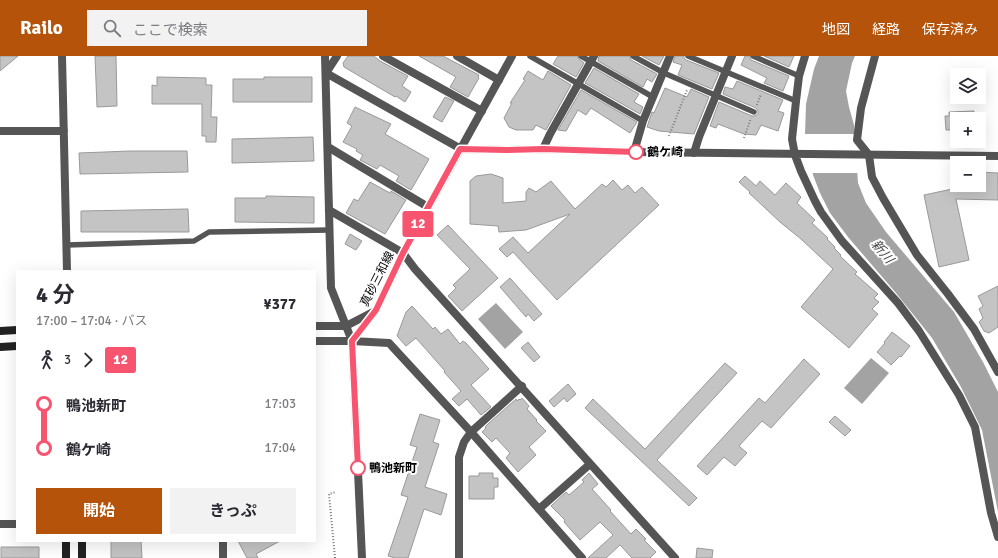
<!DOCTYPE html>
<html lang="ja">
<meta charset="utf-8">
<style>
body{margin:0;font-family:Signika,"Noto Sans JP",sans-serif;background:#f2f2f3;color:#2b2b33;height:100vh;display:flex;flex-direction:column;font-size:15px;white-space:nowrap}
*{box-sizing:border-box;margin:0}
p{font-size:13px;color:#7c7c81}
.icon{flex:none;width:22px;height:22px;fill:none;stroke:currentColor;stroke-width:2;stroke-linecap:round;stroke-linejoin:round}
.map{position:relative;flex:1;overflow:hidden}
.drawer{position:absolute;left:16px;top:214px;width:300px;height:272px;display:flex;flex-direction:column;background:#fff;border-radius:0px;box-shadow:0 4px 16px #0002}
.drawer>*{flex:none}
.badge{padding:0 8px;border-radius:3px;font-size:14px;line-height:26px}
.buttons{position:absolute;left:950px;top:12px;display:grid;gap:8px}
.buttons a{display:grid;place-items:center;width:36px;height:36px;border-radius:0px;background:#fff;box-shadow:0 4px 16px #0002;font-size:20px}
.map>.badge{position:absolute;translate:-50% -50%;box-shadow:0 0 0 2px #fff}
.legs{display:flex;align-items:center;gap:6px;height:44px;padding:0 20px;font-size:13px}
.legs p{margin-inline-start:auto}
.overview{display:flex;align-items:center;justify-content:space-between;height:68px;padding:0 20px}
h1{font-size:22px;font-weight:700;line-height:30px}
.primary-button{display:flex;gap:8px;margin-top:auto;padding:8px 20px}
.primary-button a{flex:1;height:46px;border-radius:0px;background:#b45309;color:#fff;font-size:16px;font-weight:700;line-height:46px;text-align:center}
.primary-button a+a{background:#f2f2f3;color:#2b2b33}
ul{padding:0 20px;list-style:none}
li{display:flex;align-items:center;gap:14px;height:44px;font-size:15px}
li i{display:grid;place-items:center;width:6px;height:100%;margin:0 5px;background:currentColor}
li i::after{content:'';width:10px;height:10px;margin:-5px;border:3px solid;border-radius:50%;background:#fff}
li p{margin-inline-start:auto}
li:first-child i{background:linear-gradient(#0000 50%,currentColor 0)}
li:last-child i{background:linear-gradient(currentColor 50%,#0000 0)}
header{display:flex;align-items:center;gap:24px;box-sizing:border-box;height:56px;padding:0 20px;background:#b45309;color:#fff}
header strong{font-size:19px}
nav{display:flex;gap:22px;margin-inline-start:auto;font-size:14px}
.search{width:280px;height:36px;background:#f2f2f3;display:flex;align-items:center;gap:10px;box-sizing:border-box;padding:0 14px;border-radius:0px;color:#7c7c81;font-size:15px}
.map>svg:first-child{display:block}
.water{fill:#a3a3a3}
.pier{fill:#fff}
.building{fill:#c4c4c4;stroke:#999}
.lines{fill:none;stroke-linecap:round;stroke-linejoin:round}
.path{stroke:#777;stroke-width:2;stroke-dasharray:1 2;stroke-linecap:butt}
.service{stroke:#555;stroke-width:5.5}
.minor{stroke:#555;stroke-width:8}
.tertiary{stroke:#555;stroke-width:8}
.secondary{stroke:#222;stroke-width:8}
.line-1-casing{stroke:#fff;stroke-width:9}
.line-1{stroke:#f7546f;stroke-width:6}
.stop-1-dot{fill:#fff;stroke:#f7546f;stroke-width:2}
.labels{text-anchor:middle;stroke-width:4;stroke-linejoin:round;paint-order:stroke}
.stop-label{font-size:12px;font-weight:bold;fill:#000;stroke:#fff;text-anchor:start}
.street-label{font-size:12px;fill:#000;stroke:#fff}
.water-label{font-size:13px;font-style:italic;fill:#444;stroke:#fff}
</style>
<header>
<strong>Railo</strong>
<div class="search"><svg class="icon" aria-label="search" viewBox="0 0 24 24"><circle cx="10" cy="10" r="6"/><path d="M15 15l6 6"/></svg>ここで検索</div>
<nav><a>地図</a><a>経路</a><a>保存済み</a></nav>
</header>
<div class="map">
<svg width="998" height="502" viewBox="0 0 998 502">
<rect width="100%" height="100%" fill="#fff"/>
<path class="water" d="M819 0H855L852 7 846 35 849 51 854 69 858 127 866 147 886 176 954 256 983 306 998 336V456L982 374 961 331 932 282 896 237 848 181 830 157 820 137 813 119 805 78 806 48 814 13Z
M496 247 523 276 505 293 478 263Z
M871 302 889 317 862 348 844 332Z"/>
<path class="pier" d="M803 78H855L859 117H810Z"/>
<path class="building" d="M0 0H18L0 15Z
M95 0H116L117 50 97 51Z
M348 0H374L380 5 408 20 402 30 411 36 405 46 396 40 395 41 344 11 343 7Z
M419 0H443L479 19 478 21 479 22 468 41 450 31 456 21Z
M558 0H577L579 3 584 7 576 21 553 8Z
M599 0H629L631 4 657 18 652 26 647 23 643 31 598 5Z
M642 0H664L659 9Z
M675 0H684V2L686 4 719 17 712 33 678 19 682 9 673 6Z
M745 0H749L751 4 789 20 783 35 764 27 767 22 741 9Z
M764 0H794L789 11Z
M594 12 639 38 634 46 643 51 640 58 585 27Z
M528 15 543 24 548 15 571 29 546 74 536 69 533 74H516L509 71 504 62 512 47H510L525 24 523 23Z
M157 21 206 22V29H212L211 61H217L216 86H206V80H202V48H152V29L157 30Z
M264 21H312V46H233V23H264Z
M737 25 783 44 778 55 784 57 778 75 761 69 756 79 744 78 718 68 716 72 710 70 719 46 752 60H755L758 58V55L756 52 723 38 725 31 733 33Z
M665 32 687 41 691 33 709 41 694 78 659 75 647 71 652 56 654 57Z
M581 34 637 66 630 77 591 52 586 59 578 54 566 75 558 74Z
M445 41 454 45 442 66 433 61Z
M355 51 391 68 385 78 429 103 411 134 396 125 399 120 380 109 377 113 360 104 363 99 356 95 357 93 343 86 352 70 347 67Z
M974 55V63H957V74H946L945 60H949V56Z
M313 81 314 105 232 107V83Z
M130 95H187L188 116 80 118 79 97Z
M979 116 998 117V144L956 143 969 204 939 211 924 139 957 132 958 129H979Z
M491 118 503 122V147L526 145V136L529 132 536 136 551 125 575 153 602 128 606 131 613 124 622 134 628 129 635 137 642 131 659 149 557 244 513 196 507 201 499 193 513 181 528 197 570 158 526 174 499 176 498 170 470 168V125L476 120Z
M745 120 756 130 760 125 775 139 786 127 801 141 797 147 815 164 812 167 828 182 827 183 835 191 834 192 841 199 840 200 857 216 855 218 878 238 874 242 879 246 872 253 878 258 849 292 801 251 833 213 801 183 780 166 749 137 750 136 739 126Z
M370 126 390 137 391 135 406 144 385 178 346 157 354 143 358 145Z
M266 140 314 141V167L235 166V142H266Z
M188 153 189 176H81V155Z
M448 169 498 222 462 255 448 240 456 232 453 229 470 213 437 179Z
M350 178 362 185 356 194 345 188Z
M510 222 542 258 534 265 528 258 526 261 500 231Z
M998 230V271L989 277 984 275 979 266 983 262 979 253 983 250 978 240Z
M412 250 433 273 435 271 441 278 448 273 460 288 463 285 466 287 489 313 471 329 491 351 481 359 467 343 459 350 452 343 461 335 444 316 445 315 416 282 406 290 397 280 406 256Z
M892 276 910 290 901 301 900 300 891 309 877 296 885 287 884 286Z
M528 286 540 301 534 306 521 292Z
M804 303 820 318 771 372 762 365 739 390 747 397 735 410 724 401 707 419 697 410 759 342 765 347Z
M725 307 737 317 657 404 697 442 689 450 585 352 593 343 645 393Z
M568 328 576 338 567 346 564 342 554 351 549 345Z
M522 342 529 350 527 353 537 364 536 365 546 375 529 391 536 399 518 416 506 402 510 397 496 382 492 386 482 376 486 372 485 371 489 367 516 343 517 345 519 343 520 344Z
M420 358 440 364 433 386 439 388 425 431 447 438 441 459 424 453 408 502H395L388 500 408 441 401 439 417 391 410 389Z
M835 360 851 374 845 380 829 366Z
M479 417H493V422H498V431H494V443H469V420H479Z
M589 417 598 428 592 433 611 454 610 455 631 478 636 473 646 483 644 484 656 496 650 502H632L620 489 606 502H588L613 479 600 466 580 484 564 466 565 464 551 450 566 436 569 439 584 426 582 424Z
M111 485H141L142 502H111Z
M238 485H280L256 498 258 502H247Z
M1 491H39V502H1Z
M697 492 713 494 712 502H696Z"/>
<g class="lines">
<path class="path" d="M757 49 761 38
M669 80 687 34
M744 82 751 62
M335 502 329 438 336 436"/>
<path class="service" d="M530 0 643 65
M581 0 653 41
M633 0 664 17 754 56
M688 0 796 45
M753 0 799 20
M67 189 194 185 209 176 330 174"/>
<path class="minor" d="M383 0 482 55
M457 0 499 24
M875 0 861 52 857 84 869 99 872 121 883 142 917 199 948 238 974 273 998 316
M326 17 337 0
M328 91 428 151
M543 93 550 78 594 0
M634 96 643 65 670 0
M694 97 699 81 732 0
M795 99 792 83 796 45 799 20 805 0
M329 154 403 197 415 213C502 309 588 406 675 502
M539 453 590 408
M0 468H17
M223 485V502
M459 502V401L464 386 471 376 522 330"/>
<path class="tertiary" d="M62 0 67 215
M325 0 331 232 352 285
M326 17 461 93 507 94 543 93 634 96 998 100
M0 75H64
M795 99 801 115 815 145 821 156 842 185 898 247 919 275 959 339 975 371 991 457 998 481
M315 270H346L373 256
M315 285H352L389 287 471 376 582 502
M362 502 352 285 376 254 403 197 512 0"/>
<path class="secondary" d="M0 275 17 274
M0 291 17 290
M66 485V502
M82 485V502"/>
</g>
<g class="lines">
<defs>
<path id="line-1" d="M358 412 352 285 376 254 403 197 460 93 507 94 543 93 636 96"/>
</defs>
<use href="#line-1" class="line-1-casing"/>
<use href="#line-1" class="line-1"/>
</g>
<g class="stop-1-dot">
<circle cx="636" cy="96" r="7"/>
<circle cx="358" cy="412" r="7"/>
</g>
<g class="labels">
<g class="stop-label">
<text x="647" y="100">鶴ケ崎</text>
<text x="369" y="416">鴨池新町</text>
</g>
<g class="street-label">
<text transform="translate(377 223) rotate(-63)" y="4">真砂三和線</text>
</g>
<g class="water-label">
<text transform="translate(883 195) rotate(50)" y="5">新川</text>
</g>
</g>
</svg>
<div class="buttons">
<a><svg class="icon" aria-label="layers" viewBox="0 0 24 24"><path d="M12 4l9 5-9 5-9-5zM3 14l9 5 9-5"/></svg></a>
<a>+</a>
<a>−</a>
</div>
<b class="badge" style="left:418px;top:168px;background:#f7546f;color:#fff">12</b>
<section class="drawer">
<div class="overview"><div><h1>4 分</h1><p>17:00 – 17:04 · バス</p></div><b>¥377</b></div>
<div class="legs"><svg class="icon" aria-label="walk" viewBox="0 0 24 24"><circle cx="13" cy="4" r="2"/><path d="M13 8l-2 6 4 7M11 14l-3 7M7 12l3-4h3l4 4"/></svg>3<svg class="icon" aria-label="forward" viewBox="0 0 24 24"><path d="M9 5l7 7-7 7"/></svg><b class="badge" style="background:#f7546f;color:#fff">12</b></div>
<ul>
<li><i style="color:#f7546f"></i><b>鴨池新町</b><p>17:03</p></li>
<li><i style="color:#f7546f"></i><b>鶴ケ崎</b><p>17:04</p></li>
</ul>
<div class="primary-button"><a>開始</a><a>きっぷ</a></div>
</section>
</div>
